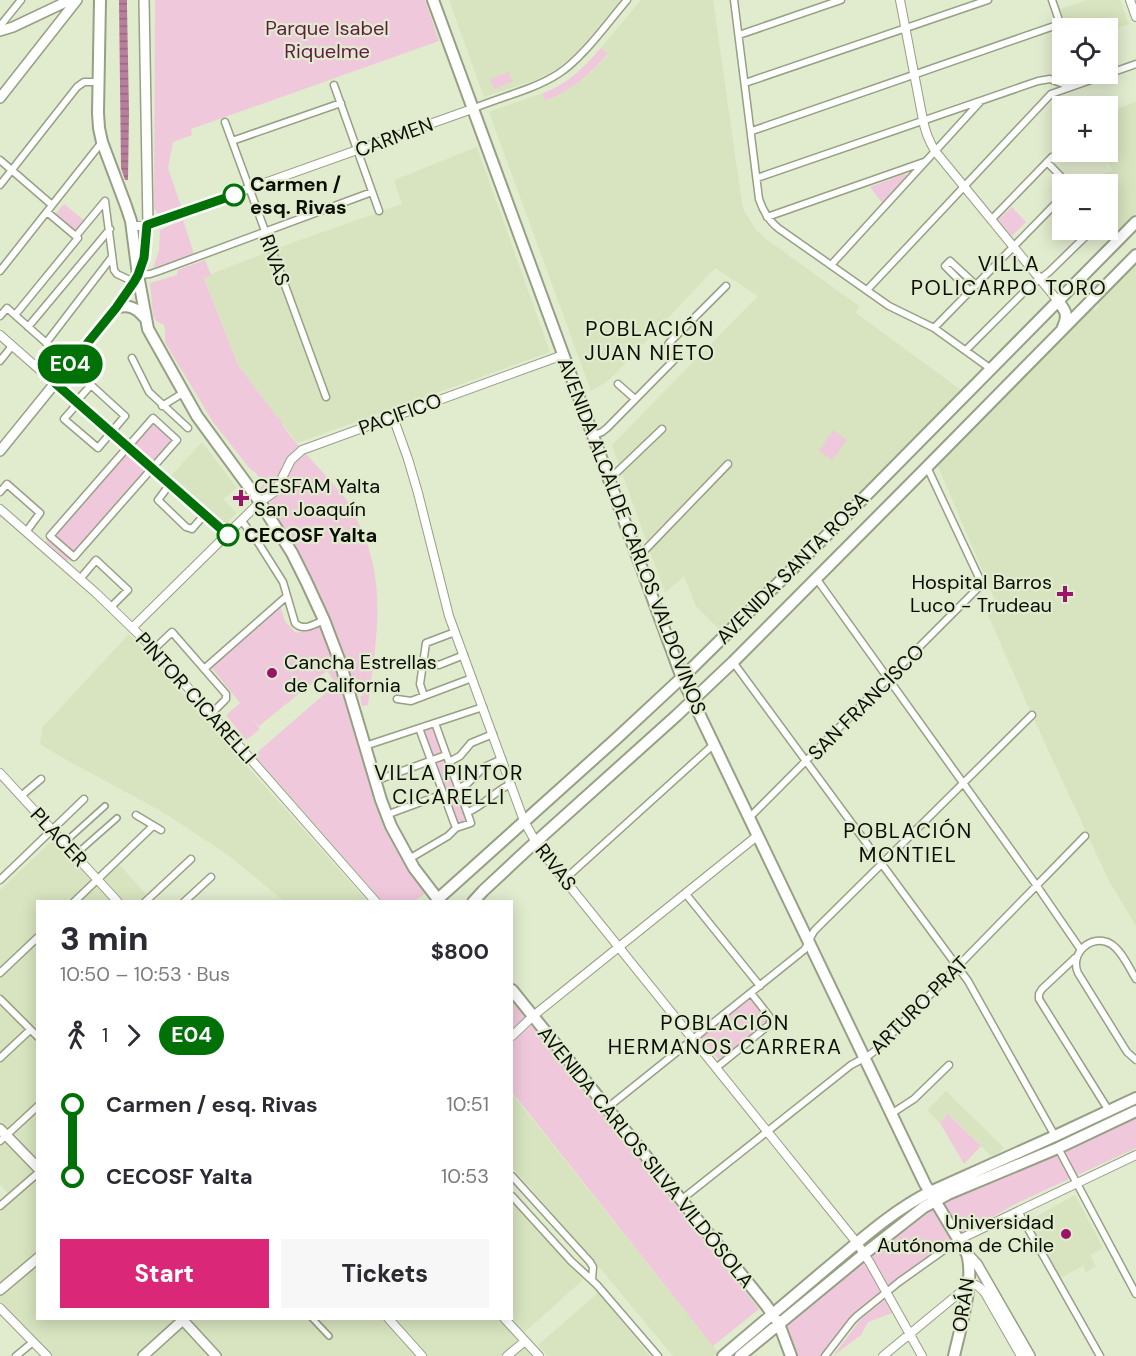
<!DOCTYPE html>
<meta charset="utf-8">
<style>
body{margin:0;font-family:"DM Sans",sans-serif;background:#f7f7f7;color:#2b2b33;height:100vh;display:flex;flex-direction:column;font-size:22px;white-space:nowrap}
*{box-sizing:border-box;margin:0}
p{font-size:20px;color:#7c7c81}
.icon{flex:none;width:33px;height:33px;fill:none;stroke:currentColor;stroke-width:2;stroke-linecap:round;stroke-linejoin:round}
.map{position:relative;flex:1;overflow:hidden}
.drawer{position:absolute;left:36px;top:900px;width:477px;height:420px;display:flex;flex-direction:column;background:#fff;border-radius:0px;box-shadow:0 3px 15px #0003}
.drawer>*{flex:none}
.badge{padding:0 12px;border-radius:20px;font-size:21px;line-height:39px}
.controls{position:absolute;left:1052px;top:18px;display:grid;gap:12px}
.controls a{display:grid;place-items:center;width:66px;height:66px;border-radius:0px;background:#fff;box-shadow:0 3px 15px #0003;font-size:30px}
.map>.badge{position:absolute;translate:-50% -50%;box-shadow:0 0 0 3px #fff}
.legs{display:flex;align-items:center;gap:9px;height:66px;padding:0 24px;font-size:20px}
.legs p{margin-inline-start:auto}
.headline{display:flex;align-items:center;justify-content:space-between;height:102px;padding:0 24px}
h1{font-size:33px;font-weight:800;line-height:45px}
.button{display:flex;gap:12px;margin-top:auto;padding:12px 24px}
.button a{flex:1;height:69px;border-radius:0px;background:#db2777;color:#fff;font-size:24px;font-weight:800;line-height:69px;text-align:center}
.button a+a{background:#f7f7f7;color:#2b2b33}
ul{padding:0 24px;list-style:none}
li{display:flex;align-items:center;gap:21px;height:72px;font-size:22px}
li i{display:grid;place-items:center;width:9px;height:100%;margin:0 8px;background:currentColor}
li i::after{content:'';width:15px;height:15px;margin:-8px;border:4px solid;border-radius:50%;background:#fff}
li p{margin-inline-start:auto}
li:first-child i{background:linear-gradient(#0000 50%,currentColor 0)}
li:last-child i{background:linear-gradient(currentColor 50%,#0000 0)}
.map>svg:first-child{display:block}
.built{fill:#d7e4bf}
.green{fill:#f0c8db}
.water{fill:url(#water-rules)}
.lines{fill:none;stroke-linecap:round;stroke-linejoin:round}
.pedestrian-casing{stroke:#96a084;stroke-width:8}
.minor-casing{stroke:#96a084;stroke-width:9}
.tertiary-casing{stroke:#96a084;stroke-width:10}
.secondary-casing{stroke:#96a084;stroke-width:12}
.primary-casing{stroke:#96a084;stroke-width:14}
.pedestrian{stroke:#fff;stroke-width:4.5}
.minor{stroke:#fff;stroke-width:6}
.tertiary{stroke:#fff;stroke-width:8}
.secondary{stroke:#fff;stroke-width:9}
.primary{stroke:#fff;stroke-width:10}
.line-1-casing{stroke:#fff;stroke-width:14}
.line-1{stroke:#007106;stroke-width:9}
.stop-1-dot{fill:#fff;stroke:#007106;stroke-width:3}
.poi-dot{fill:#99156a;stroke:#e1ebce;stroke-width:2}
.labels{text-anchor:middle;stroke-width:4.5;stroke-linejoin:round;paint-order:stroke}
.park-label{font-size:20px;fill:#621a45;stroke:#e1ebce}
.street-label{font-size:20px;fill:#0b0e05;stroke:#e1ebce}
.stop-label{font-size:20px;font-weight:bold;fill:#0b0e05;stroke:#e1ebce;text-anchor:start}
.poi-label{font-size:20px;fill:#0b0e05;stroke:#e1ebce;text-anchor:start}
.neighbourhood-label{font-size:21px;letter-spacing:1.5px;fill:#0b0e05;stroke:#e1ebce}
</style>
<div class="map">
<svg width="1136" height="1356" viewBox="0 0 1136 1356">
<defs>
<pattern id="water-rules" width="6" height="5" patternUnits="userSpaceOnUse" patternTransform="scale(1.5)"><rect width="6" height="5" fill="#ba7e9d"/><path d="M0 2.5h6" fill="none" stroke="#95667e"/></pattern>
</defs>
<rect width="100%" height="100%" fill="#e1ebce"/>
<path class="built" d="M449 0H621L575 54 558 68 535 80 484 97Z
M641 0H713L741 197 744 211 756 230 766 239 859 306 856 313 961 390 857 495 847 502 721 631 696 606 684 576 665 593 612 445 758 296 715 268 615 374 605 383 591 391 489 112 543 93 546 101 559 95 578 82 592 71 608 54 601 48Z
M1087 0H1120L1129 24 1107 31V28H1067L1060 9Z
M1136 102V213L1110 242 1101 233 1100 230H1107V184H1084L1083 182 1112 171 1106 152 1107 112Z
M477 147 550 352 297 443 281 422 279 417 278 418 238 365 204 277 275 249 402 204 394 180Z
M1136 261V926L1109 881 1032 715 987 613 998 607 937 464 1089 308 1095 310 1099 306 1097 300Z
M202 442 237 488 223 499 236 513 225 526 170 477Z
M129 634 367 901H284L227 854 161 811 63 758 40 744 42 728Z
M54 839 96 884 118 863 152 901 38 902V1318H512V1200L583 1280 517 1339 532 1356H50L15 1319 0 1303V1211L13 1200 0 1184V890Z
M946 1091 1004 1148 999 1153 991 1156 949 1114 940 1123 927 1110Z
M512 1094 718 1352 714 1356H673L599 1267 512 1167Z
M1075 1195 1103 1248 1090 1255 1096 1267 1086 1272 1083 1266 1060 1278 1028 1221Z
M598 1293 650 1356H548L538 1345Z"/>
<path class="green" d="M155 0H425L439 41 191 129 192 135 173 142 168 168 182 209 159 215 154 208Z
M601 48 608 53C591 74 570 91 545 101L543 93C567 85 584 67 601 48Z
M509 72 512 82 494 89 490 79Z
M903 174 907 175 906 179 883 204 870 187Z
M64 204 86 222 75 236 53 217Z
M1012 207 1026 222 1012 236 998 220Z
M183 220 194 254 153 268 159 251 160 230Z
M205 260 211 275 204 278 238 365 277 417H279C284 431 297 443 306 454 320 469 333 484 346 499 352 506 355 515 359 524 388 584 376 641 368 705L362 706 360 697 363 695 358 679 353 680 319 592 271 508V505L259 489 264 484 255 472 250 469 213 422 166 344C164 337 166 332 164 325L156 321 153 315 150 283 177 275 178 270Z
M152 420 173 438 66 562 45 543 132 445Z
M833 430 847 440 832 460 819 451Z
M280 606 285 621 296 633 321 626 333 655 383 826 426 893 414 901H382L254 755 336 684 327 671 259 726 252 719 260 729 246 740 226 715 240 703 211 667Z
M435 727 470 822 457 827 422 732Z
M751 997 768 1020 719 1060 700 1037Z
M512 1001 759 1309 713 1346 512 1092Z
M948 1114 981 1146 964 1164 940 1123Z
M1136 1116V1148L1013 1205 964 1234 851 1318 822 1356H797L785 1327 787 1324 860 1265 942 1202Z
M887 1298 895 1312 868 1322 861 1335 833 1356 861 1319Z"/>
<path class="water" d="M119 0H127V7L129 112 128 180H125L121 168Z"/>
<g class="lines">
<defs>
<path id="pedestrian" d="M64 843 105 806
M75 855 117 818
M312 1318 329 1336"/>
<path id="minor" d="M734 0 759 199C763 211 768 220 778 228L889 306 934 328 991 369
M1052 0 1062 29
M0 26 21 0
M739 35 841 0
M1077 74 1080 83
M745 83 988 0
M334 85 379 211
M472 109C500 97 533 90 558 74 582 59 608 22 627 0
M225 122 326 397
M752 131 1060 24
M232 141 341 103
M0 160 52 205
M1047 162 1068 184
M757 178 1038 81 1050 79 1069 86
M0 185 77 87 84 82H98
M105 201 114 270 117 274 134 282
M767 217 924 162
M991 220 1052 157
M76 236 105 201
M831 265 980 102
M0 271 102 142
M138 275 150 274 159 271 372 192
M867 290 1051 94 1136 64
M970 291 945 266 950 261 976 285
M15 315 78 238 47 212
M0 316 7 308 52 348 37 367
M28 327 110 229
M934 328 1062 197
M46 343 112 257
M966 350 1028 288 1049 272 1092 230
M132 358 149 392 188 428
M0 361 12 346
M618 384 635 399
M76 402 91 385 125 416 98 448 64 419 78 403
M162 406 183 393
M153 418 177 440 74 557 50 536Z
M592 436 602 432 607 428 677 357 668 345 669 343 726 286
M608 475 617 472 662 429
M170 484 158 500 186 527 192 529 205 514
M0 492 7 484 40 513 26 532
M242 521 259 544 283 582 295 623C303 632 315 624 324 620
M636 555 645 550 728 464
M816 578 1037 886 1081 950
M80 579 96 560 128 590 111 607
M154 649 172 632 226 694V699L211 714
M423 662 439 665 464 655
M733 662 968 981 1055 1136
M204 669 287 596
M424 696 420 684 426 643 455 632
M397 699 411 701 472 678
M419 728 456 828
M365 746 483 707
M449 762 460 756 471 743 493 734
M375 781 446 755
M459 788 467 784 484 767 502 759
M21 796 41 779
M468 812C484 806 494 791 511 784
M136 815 161 830
M386 815 443 794
M749 818 982 584 927 467
M409 859 448 836 456 828 471 823 435 723
M565 879 713 745
M0 880 84 799
M685 893 760 986
M74 902 153 826
M145 902 191 859
M184 902 211 877
M1075 958 1042 989 1039 994V999L1109 1111
M0 973 38 937
M1136 979C1129 968 1122 951 1111 944 1092 933 1069 953 1078 973L1127 1052 1136 1060
M0 999 38 1037
M0 1058 30 1030
M716 1068 769 1025 771 1020 769 1016 751 993
M607 1108 804 950C809 944 810 936 815 930L1032 715
M891 1114 914 1099 949 1065
M0 1141 38 1106
M1058 1148 1136 1294
M512 1176 590 1262 593 1267 592 1280
M512 1196 571 1261 597 1285 658 1356
M681 1200 851 1065 868 1056 876 1050 1085 836
M0 1206 38 1173
M1018 1211 1100 1356
M16 1356 33 1342
M825 1356 852 1321 857 1316 899 1282 958 1240"/>
<path id="tertiary" d="M900 0 923 120C925 131 929 141 935 151L1058 301
M1130 0 1136 17
M132 226H141L158 221 472 109
M0 335 228 535
M393 417 408 459 418 493 449 616 524 821 539 848 857 1243 870 1263 922 1356
M0 509 96 593 154 649 376 902
M133 627 260 502 273 493 277 488 291 460 302 450 563 355
M0 773 118 902
M512 1036 533 1016 757 836
M958 1240 1136 1155
M0 1308 47 1356
M388 1318 422 1356
M504 1318 539 1356
M507 1356 525 1341
M883 1356 969 1285C976 1283 980 1287 985 1293L1021 1356"/>
<path id="secondary" d="M0 31 13 27 70 0
M0 98 77 0
M0 451 116 308 129 290 138 275 144 258 148 225 144 0
M0 1129 38 1168
M965 1251 977 1264 1030 1356
M0 1290 38 1258
M181 1318 216 1356
M143 1356 185 1318"/>
<path id="primary" d="M100 0 98 113 99 128 102 142 126 206 131 221 138 275 148 329 197 416 260 502 292 553 306 581 324 620 340 662 381 800 391 826 414 868 440 902
M433 0 682 678 925 1184 967 1254C975 1280 960 1329 954 1356
M1058 301C1065 310 1069 315 1063 327
M116 308C128 304 136 307 144 317
M438 899 617 738 689 671 832 530 1136 222
M473 902 483 891 528 849 676 716 733 662 927 467 1136 255
M512 990 766 1305 779 1324 791 1356
M723 1356C760 1325 796 1294 833 1263 863 1238 894 1210 930 1192L1055 1136 1136 1098
M740 1356 864 1254 924 1207 948 1194 1058 1148 1136 1111"/>
</defs>
<use href="#pedestrian" class="pedestrian-casing"/>
<use href="#minor" class="minor-casing"/>
<use href="#tertiary" class="tertiary-casing"/>
<use href="#secondary" class="secondary-casing"/>
<use href="#primary" class="primary-casing"/>
<use href="#pedestrian" class="pedestrian"/>
<use href="#minor" class="minor"/>
<use href="#tertiary" class="tertiary"/>
<use href="#secondary" class="secondary"/>
<use href="#primary" class="primary"/>
</g>
<g class="lines">
<defs>
<path id="line-1" d="M228 535 55 383 116 308 134 282 138 275 144 258 147 225 234 195"/>
</defs>
<use href="#line-1" class="line-1-casing"/>
<use href="#line-1" class="line-1"/>
</g>
<g class="stop-1-dot">
<circle cx="234" cy="195" r="10"/>
<circle cx="228" cy="535" r="10"/>
</g>
<g class="poi-dot">
<path d="M238 489h6v6h6v6h-6v6h-6v-6h-6v-6h6z"/>
<path d="M1062 585h6v6h6v6h-6v6h-6v-6h-6v-6h6z"/>
<circle cx="272" cy="673" r="6"/>
<circle cx="1066" cy="1234" r="6"/>
</g>
<g class="labels">
<g class="park-label">
<text x="327" y="35">Parque Isabel<tspan x="327" dy="23">Riquelme</tspan></text>
</g>
<g class="street-label">
<text transform="translate(394 137) rotate(-20)" y="7">CARMEN</text>
<text transform="translate(275 260) rotate(70)" y="7">RIVAS</text>
<text transform="translate(400 414) rotate(-20)" y="7">PACIFICO</text>
<text transform="translate(632 536) rotate(69)" y="7">AVENIDA ALCALDE CARLOS VALDOVINOS</text>
<text transform="translate(792 568) rotate(-45)" y="7">AVENIDA SANTA ROSA</text>
<text transform="translate(196 698) rotate(48)" y="7">PINTOR CICARELLI</text>
<text transform="translate(866 702) rotate(-45)" y="7">SAN FRANCISCO</text>
<text transform="translate(59 837) rotate(47)" y="7">PLACER</text>
<text transform="translate(556 867) rotate(52)" y="7">RIVAS</text>
<text transform="translate(919 1005) rotate(-45)" y="7">ARTURO PRAT</text>
<text transform="translate(646 1157) rotate(51)" y="7">AVENIDA CARLOS SILVA VILDÓSOLA</text>
<text transform="translate(963 1305) rotate(-81)" y="7">ORÁN</text>
</g>
<g class="stop-label">
<text x="250" y="191">Carmen /<tspan x="250" dy="23">esq. Rivas</tspan></text>
<text x="244" y="542">CECOSF Yalta</text>
</g>
<g class="poi-label">
<text x="254" y="493">CESFAM Yalta<tspan x="254" dy="23">San Joaquín</tspan></text>
<text x="1052" y="589" text-anchor="end">Hospital Barros<tspan x="1052" dy="23">Luco - Trudeau</tspan></text>
<text x="284" y="669">Cancha Estrellas<tspan x="284" dy="23">de California</tspan></text>
<text x="1054" y="1229" text-anchor="end">Universidad<tspan x="1054" dy="23">Autónoma de Chile</tspan></text>
</g>
<g class="neighbourhood-label">
<text x="1009" y="271">VILLA<tspan x="1009" dy="24">POLICARPO TORO</tspan></text>
<text x="650" y="336">POBLACIÓN<tspan x="650" dy="24">JUAN NIETO</tspan></text>
<text x="449" y="780">VILLA PINTOR<tspan x="449" dy="24">CICARELLI</tspan></text>
<text x="908" y="838">POBLACIÓN<tspan x="908" dy="24">MONTIEL</tspan></text>
<text x="725" y="1030">POBLACIÓN<tspan x="725" dy="24">HERMANOS CARRERA</tspan></text>
</g>
</g>
</svg>
<div class="controls">
<a><svg class="icon" aria-label="locate" viewBox="0 0 24 24"><circle cx="12" cy="12" r="6"/><path d="M12 2v4M12 18v4M2 12h4M18 12h4"/></svg></a>
<a>+</a>
<a>−</a>
</div>
<b class="badge" style="left:70px;top:364px;background:#007106;color:#fff">E04</b>
<section class="drawer">
<div class="headline"><div><h1>3 min</h1><p>10:50 – 10:53 · Bus</p></div><b>$800</b></div>
<div class="legs"><svg class="icon" aria-label="walk" viewBox="0 0 24 24"><circle cx="13" cy="4" r="2"/><path d="M13 8l-2 6 4 7M11 14l-3 7M7 12l3-4h3l4 4"/></svg>1<svg class="icon" aria-label="forward" viewBox="0 0 24 24"><path d="M9 5l7 7-7 7"/></svg><b class="badge" style="background:#007106;color:#fff">E04</b></div>
<ul>
<li><i style="color:#007106"></i><b>Carmen / esq. Rivas</b><p>10:51</p></li>
<li><i style="color:#007106"></i><b>CECOSF Yalta</b><p>10:53</p></li>
</ul>
<div class="button"><a>Start</a><a>Tickets</a></div>
</section>
</div>
